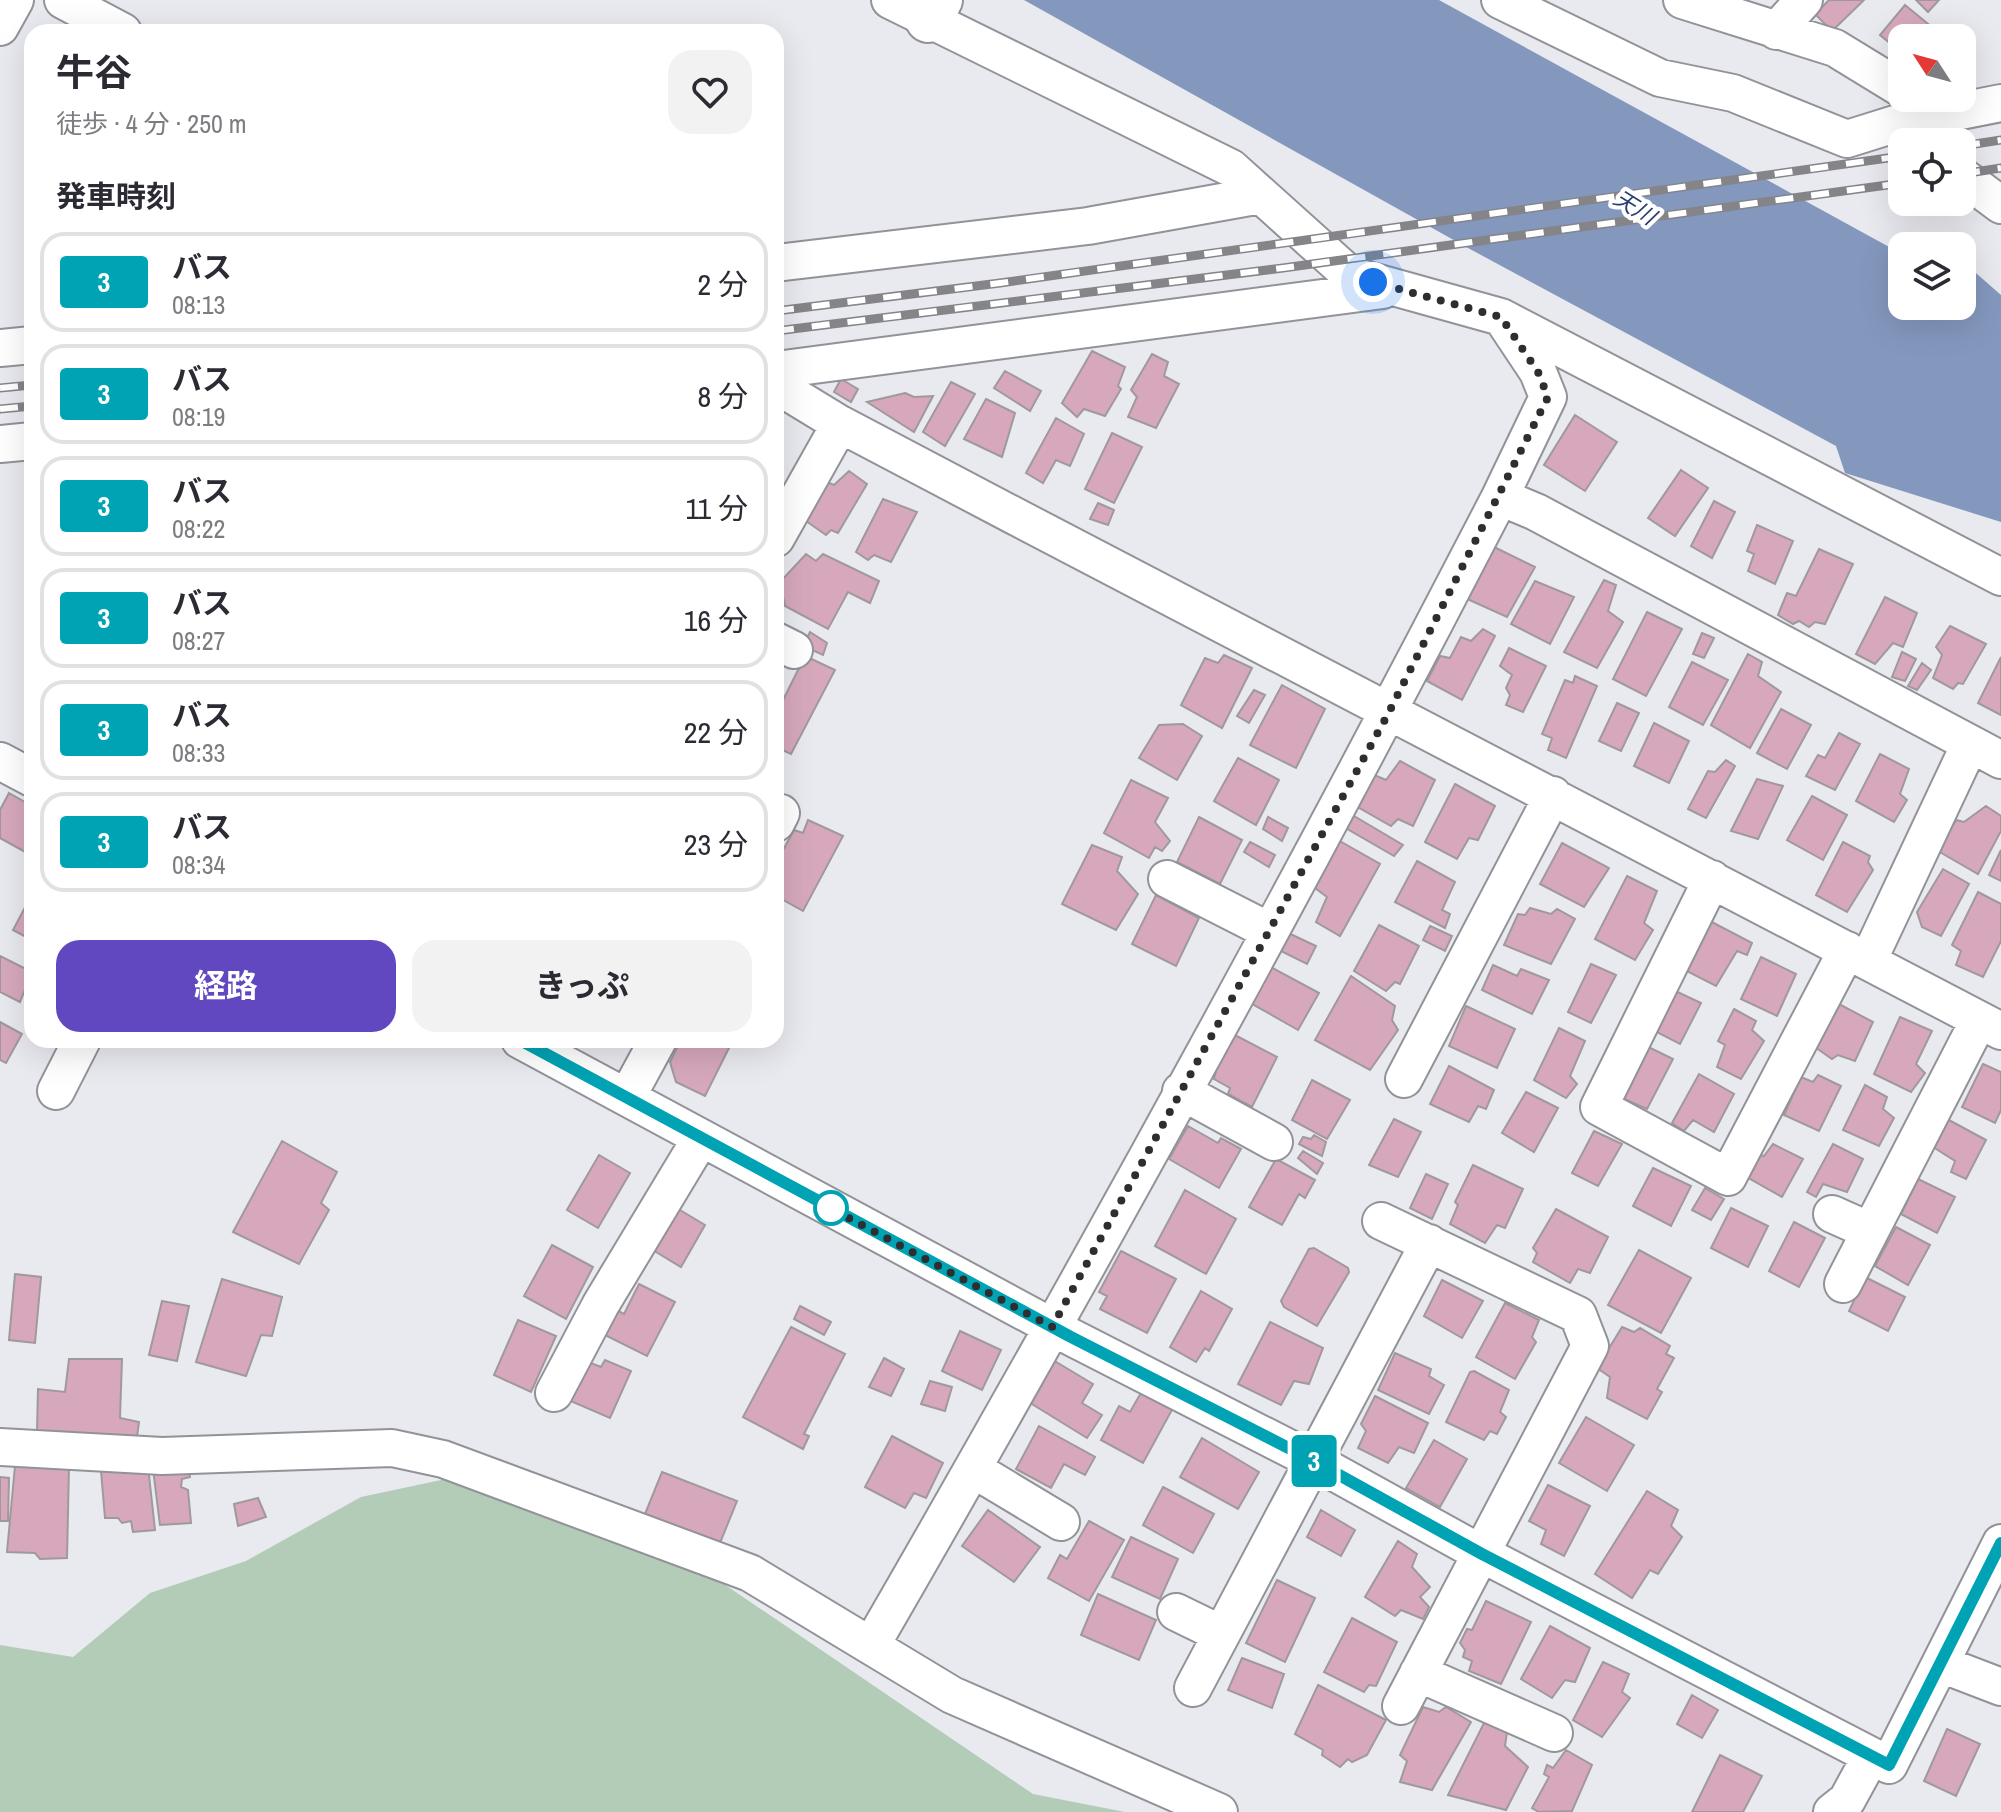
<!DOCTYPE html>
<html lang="ja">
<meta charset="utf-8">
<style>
body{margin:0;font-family:"Archivo Narrow","Noto Sans JP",sans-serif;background:#f2f2f3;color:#2b2b33;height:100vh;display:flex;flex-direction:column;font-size:30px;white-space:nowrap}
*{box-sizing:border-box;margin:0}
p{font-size:26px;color:#7c7c81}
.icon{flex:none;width:44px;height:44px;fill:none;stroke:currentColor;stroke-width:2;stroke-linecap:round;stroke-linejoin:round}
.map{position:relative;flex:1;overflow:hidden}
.sheet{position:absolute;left:24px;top:24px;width:760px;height:1024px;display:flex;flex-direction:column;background:#fff;border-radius:24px;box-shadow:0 8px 32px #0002}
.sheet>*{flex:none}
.badge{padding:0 16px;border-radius:6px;font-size:28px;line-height:52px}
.needle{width:52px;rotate:306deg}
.buttons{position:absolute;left:1888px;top:24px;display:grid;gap:16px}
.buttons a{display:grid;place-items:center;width:88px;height:88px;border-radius:16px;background:#fff;box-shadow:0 8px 32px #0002;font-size:40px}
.you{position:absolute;width:40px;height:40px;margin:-20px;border:6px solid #fff;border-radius:50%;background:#1a73e8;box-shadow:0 0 0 12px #1a73e833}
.map>.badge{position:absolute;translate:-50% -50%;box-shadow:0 0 0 4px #fff}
h2{padding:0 32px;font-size:30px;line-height:72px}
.round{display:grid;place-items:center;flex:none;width:84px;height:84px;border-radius:24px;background:#f2f2f3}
.headline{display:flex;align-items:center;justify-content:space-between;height:136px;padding:0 32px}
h1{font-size:38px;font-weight:700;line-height:60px}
.action{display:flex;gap:16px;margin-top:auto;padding:16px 32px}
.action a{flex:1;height:92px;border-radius:24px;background:#6148c0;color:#fff;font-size:32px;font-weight:700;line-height:92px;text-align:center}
.action a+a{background:#f2f2f3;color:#2b2b33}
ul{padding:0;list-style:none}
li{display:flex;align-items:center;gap:24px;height:100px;margin:0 16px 12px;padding:0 16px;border:4px solid #e1e1e2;border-radius:24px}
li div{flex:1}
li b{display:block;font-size:30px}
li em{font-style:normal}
li .badge{min-width:88px;font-weight:700;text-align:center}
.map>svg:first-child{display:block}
.green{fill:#b3ccb7}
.water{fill:#8498be}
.building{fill:#d7a8bc;stroke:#a0999c;stroke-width:2}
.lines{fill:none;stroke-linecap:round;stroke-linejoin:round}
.minor-casing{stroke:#929299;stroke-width:40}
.secondary-casing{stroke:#929299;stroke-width:48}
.minor{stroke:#fff;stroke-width:36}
.secondary{stroke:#fff;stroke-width:44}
.rail-casing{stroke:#858589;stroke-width:9}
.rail{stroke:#fff;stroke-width:6;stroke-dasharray:18;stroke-linecap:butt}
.line-casing{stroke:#fff;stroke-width:18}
.line{stroke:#00a3b4;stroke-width:12}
.walk{stroke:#2e2e30;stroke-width:8;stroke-dasharray:0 14.4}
.stop-dot{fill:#fff;stroke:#00a3b4;stroke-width:4}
.labels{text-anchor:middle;stroke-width:8;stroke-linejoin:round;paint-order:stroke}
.water-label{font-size:22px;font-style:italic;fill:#273f71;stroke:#fff}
</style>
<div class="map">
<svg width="2001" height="1812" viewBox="0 0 2001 1812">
<rect width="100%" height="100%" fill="#e9e9f0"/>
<path class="green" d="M474 1473 668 1546 1033 1794 1125 1812H0V1645L73 1657 150 1593 246 1561 361 1497Z"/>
<path class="water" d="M1024 0H1439L1902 254V306H1962V269L1969 267 2001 295V522L1845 473 1836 446 1468 248Z"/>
<path class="building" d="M1829 0H1864L1832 31 1815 14Z
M1916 0H1939L1928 12Z
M1905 5 1939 33 1935 38H1902V53L1880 35Z
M1092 351 1125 367 1118 386 1121 389 1105 416 1084 409 1077 417 1062 403Z
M1152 354 1168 362 1164 376 1179 384 1156 428 1128 417 1137 397 1131 390Z
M1005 371 1041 391 1030 411 994 388Z
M841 379 858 389 851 402 834 392Z
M951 382 975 394 945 446 923 432Z
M905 393 914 397 933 396 914 432 867 402Z
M986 399 1015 413 1002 457 964 439Z
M1575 415 1617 442 1585 491 1544 465Z
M1056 418 1084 434 1070 466 1056 460 1043 483 1026 473Z
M1112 433 1142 447 1114 503 1085 489Z
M1681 470 1708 488 1675 536 1648 518Z
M849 471 867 484 838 533 831 530 826 535 806 521 827 482 834 485Z
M883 499 917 512 891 562 874 555 868 560 856 552Z
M1714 501 1735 512 1712 558 1691 546Z
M1098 503 1114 510 1108 525 1090 519Z
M1757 525 1793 541 1775 584 1748 571 1754 554 1747 551Z
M1492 546 1535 567 1507 617 1465 598Z
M1819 549 1853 564 1825 624 1815 622 1809 627 1799 621 1793 624 1778 615 1787 593 1796 596Z
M806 554 816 561 823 554 879 581 870 603 848 592 828 629 785 606 780 582Z
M1604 580 1616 585 1608 611 1623 622 1597 668 1564 652Z
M1535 581 1574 597 1550 644 1511 624Z
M1885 597 1917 613 1903 647 1893 643 1875 664 1856 654Z
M1647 612 1682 629 1646 696 1613 679Z
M1950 626 1986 644 1963 684 1958 683 1953 689 1933 678 1942 655 1936 647Z
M1483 629 1495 636 1462 700 1427 681 1440 656 1450 658 1461 637 1471 641Z
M810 632 827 643 823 655 803 646Z
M1702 633 1714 638 1704 658 1693 654Z
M1509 648 1546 666 1523 712 1506 705 1510 695 1506 688 1512 675 1500 666Z
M1902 652 1916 659 1905 681 1892 677Z
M1748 654 1762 662 1758 676 1781 692 1750 748 1711 725Z
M1224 655 1252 668 1222 728 1181 705 1205 658 1218 663Z
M805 656 835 670 791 754 776 747V714Z
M2001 657V715L1978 703Z
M1692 662 1728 680 1703 725 1669 707Z
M1922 663 1931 670 1917 690 1908 686Z
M1575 676 1597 686 1566 758 1548 750 1552 738 1542 734 1565 680 1573 683Z
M1282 685 1325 709 1296 768 1250 745Z
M1254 690 1265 695 1249 723 1237 716Z
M1617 703 1639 713 1621 751 1599 741Z
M1781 709 1811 725 1787 769 1757 753Z
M1654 723 1689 741 1669 783 1634 766Z
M1183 724 1202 736 1177 780 1139 758 1159 725Z
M1839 733 1860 744 1835 790 1806 776 1818 755 1825 758Z
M1880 754 1909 769 1900 794 1907 800 1894 822 1856 801Z
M1238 758 1279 780 1256 825 1214 801Z
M1726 760 1735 766 1706 818 1688 809 1708 771 1715 772Z
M1400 761 1435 780 1413 826 1398 819 1391 826 1356 806 1372 774 1386 780Z
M1757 779 1783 786 1758 839 1731 831Z
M1131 780 1168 798 1155 822 1170 841 1162 851 1155 847 1149 858 1104 833Z
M1455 784 1495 806 1478 840 1469 838 1457 859 1425 842Z
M9 793 32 806 29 854 0 838V810Z
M1812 796 1847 815 1823 860 1787 840Z
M1986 806 2001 816V831L1978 874 1938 851 1956 820 1964 822Z
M1349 813 1403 845 1394 856 1344 827Z
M1199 817 1242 840 1220 884 1177 862Z
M1268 817 1288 828 1282 841 1263 829Z
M808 820 843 836 803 911 776 896V863L794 830 803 833Z
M1338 840 1380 864 1340 936 1316 922 1327 897 1311 885Z
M1250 842 1275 855 1269 867 1244 852Z
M1843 842 1870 856 1868 862 1873 870 1847 912 1816 895Z
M1562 843 1609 868 1584 907 1540 884Z
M1092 845 1122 857 1117 871 1138 894 1116 930 1062 904Z
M2001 850V881L1989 875Z
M1417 861 1455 882 1442 910 1450 914 1445 928 1395 902Z
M1943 869 1969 884 1941 936 1922 927 1917 912Z
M1627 876 1657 891 1644 923 1653 930 1635 960 1595 939Z
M1978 892 2001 904V941L1983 977 1956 965 1961 951 1952 945Z
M1156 895 1199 918 1176 966 1132 944Z
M31 896H32V940L13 930Z
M1530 908 1551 914 1557 909 1575 919 1551 964 1504 945 1518 914 1525 915Z
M1708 920 1752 943 1747 955 1737 951 1716 986 1683 969Z
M1379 925 1419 946 1400 984 1395 982 1386 991 1354 971Z
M1430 926 1452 936 1445 951 1423 940Z
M1284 931 1316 946 1307 964 1275 948Z
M0 956 32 972 20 1002 0 992Z
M1761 957 1796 974 1777 1016 1741 999Z
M1591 964 1616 975 1591 1023 1568 1012Z
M1267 965 1319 993 1298 1030 1247 1001Z
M1493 965 1517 976 1521 969 1549 980 1532 1014 1482 990Z
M1351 976 1395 1006 1392 1020 1398 1030 1370 1070 1315 1040Z
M1671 989 1701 1003 1680 1044 1651 1029Z
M1835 1002 1873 1022 1855 1061 1838 1055 1832 1059 1812 1045Z
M1466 1006 1515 1029 1497 1068 1449 1046Z
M1734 1009 1756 1021 1752 1030 1764 1041 1741 1079 1717 1067 1725 1045 1718 1041Z
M1900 1017 1932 1031 1916 1064 1925 1073 1911 1092 1874 1074Z
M0 1022 22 1034 6 1063 0 1060Z
M1559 1028 1585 1041 1570 1076 1577 1084 1566 1098 1534 1080Z
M1229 1032 1277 1057 1252 1107 1228 1094 1230 1088 1214 1079 1216 1071 1211 1063Z
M681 1040H733L705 1096 676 1082 670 1062Z
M1638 1042 1673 1059 1647 1109 1624 1099Z
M1983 1064 2001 1072V1110L1995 1123 1962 1107Z
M1449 1066 1494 1090 1486 1109 1478 1106 1469 1122 1430 1104Z
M1699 1074 1734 1094 1714 1132 1693 1120 1684 1131 1672 1123Z
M1818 1075 1841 1086 1819 1131 1784 1115 1801 1077 1813 1082Z
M1312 1080 1350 1100 1327 1139 1292 1120Z
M1865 1085 1887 1097 1883 1109 1894 1118 1879 1146 1843 1130Z
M1526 1092 1558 1108 1534 1152 1502 1133Z
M1394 1119 1421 1132 1398 1177 1369 1165Z
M1947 1119 1986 1140 1966 1179 1951 1172 1955 1161 1933 1147Z
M1188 1126 1218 1143 1221 1138 1241 1149 1219 1188 1169 1159Z
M1594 1131 1622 1144 1598 1186 1572 1173Z
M1314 1135 1326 1142 1322 1156 1299 1144 1303 1137 1311 1139Z
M282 1141 337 1172 321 1203 329 1210 299 1264 233 1232Z
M1773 1144 1803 1159 1782 1197 1745 1176 1757 1154 1764 1156Z
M1833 1144 1863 1159 1847 1192 1823 1184 1816 1197 1807 1192Z
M1303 1151 1323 1163 1317 1174 1298 1158Z
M599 1155 630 1173 598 1228 567 1210Z
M1276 1159 1315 1180 1305 1198 1299 1194 1282 1225 1249 1207Z
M1473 1165 1523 1189 1505 1228 1497 1225 1485 1243 1450 1224 1458 1205 1455 1202Z
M1653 1168 1691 1186 1671 1226 1633 1206Z
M1426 1174 1448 1184 1432 1219 1410 1208Z
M1918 1179 1955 1197 1937 1233 1901 1214Z
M1705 1188 1724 1199 1711 1220 1692 1210Z
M1185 1190 1236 1219 1206 1274 1155 1246Z
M675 1207 705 1225 681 1267 651 1249Z
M1731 1208 1768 1226 1748 1267 1711 1248Z
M1556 1209 1608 1237 1590 1273 1578 1269 1570 1283 1533 1262 1537 1253 1533 1248Z
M1794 1222 1825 1238 1799 1287 1769 1271Z
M1896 1227 1930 1245 1908 1285 1875 1266Z
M552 1245 593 1267 566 1319 524 1296Z
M1314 1248 1348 1268 1349 1272 1317 1326 1284 1307 1281 1301 1309 1249Z
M1639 1250 1691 1278 1661 1333 1608 1305Z
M1121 1251 1176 1279 1147 1333 1100 1309 1107 1296 1099 1292Z
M15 1274 41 1277 35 1343 9 1340Z
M1865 1277 1905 1297 1888 1331 1849 1311Z
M222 1279 282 1297 272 1336 261 1335 246 1376 196 1362Z
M1442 1280 1483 1301 1462 1338 1424 1316Z
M639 1284 675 1302 647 1356 605 1335 617 1310 624 1314Z
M1201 1291 1232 1309 1209 1351 1205 1348 1196 1362 1170 1347Z
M162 1301 189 1306 177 1361 149 1355Z
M1505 1303 1539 1320 1532 1337 1536 1342 1515 1379 1476 1357Z
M800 1306 831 1322 824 1335 794 1319Z
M518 1320 556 1336 531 1392 494 1375Z
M1270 1322 1323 1348 1309 1384 1294 1381 1281 1405 1238 1384Z
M791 1327 845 1354 804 1434 809 1436 803 1449 743 1417Z
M1622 1327 1634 1332 1640 1328 1670 1346 1666 1354 1674 1358 1657 1389 1662 1392 1647 1419 1607 1398 1610 1377 1597 1368Z
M960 1331 1001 1350 982 1390 942 1371Z
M1395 1353 1431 1369 1429 1376 1444 1385 1429 1414 1378 1390Z
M884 1358 904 1369 891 1396 869 1387Z
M69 1359H122L120 1418 139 1422 137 1437 37 1431 38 1389 65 1392Z
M583 1360 601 1367 605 1360 631 1371 610 1418 566 1399Z
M1053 1360 1093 1384 1082 1403 1102 1415 1087 1438 1027 1401Z
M1474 1371 1509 1390 1500 1412 1506 1417 1497 1434 1490 1431 1484 1440 1446 1422 1470 1372Z
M930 1381 952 1387 945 1411 921 1404Z
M1142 1391 1173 1408 1143 1463 1101 1440 1119 1406 1130 1412Z
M1375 1396 1428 1423 1414 1453 1399 1447 1388 1463 1358 1448 1366 1431 1361 1424Z
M1586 1417 1634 1445 1607 1491 1559 1463Z
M1039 1426 1095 1457 1085 1475 1064 1464 1051 1488 1016 1469Z
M892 1436 943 1463 926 1498 914 1493 905 1508 865 1487Z
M1202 1438 1259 1472 1238 1509 1180 1477Z
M1434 1440 1467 1459 1440 1507 1406 1488Z
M15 1466 69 1467 67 1558 40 1559 35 1553 7 1552Z
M148 1466 155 1530 133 1532 131 1521 122 1523 118 1518H105L101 1471Z
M188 1467 190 1477 182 1479 181 1487 188 1490 191 1523 160 1525 153 1469Z
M662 1472 737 1501 720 1543 645 1514Z
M0 1477 9 1478 8 1521H0Z
M1548 1485 1590 1506 1564 1556 1541 1544 1546 1530 1529 1521Z
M1163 1487 1214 1514 1193 1553 1143 1525Z
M1647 1491 1678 1510 1671 1526 1682 1537 1658 1574 1650 1570 1632 1598 1595 1574Z
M258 1498 266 1517 238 1526 234 1504Z
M988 1510 1040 1547 1014 1582 962 1546Z
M1321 1510 1355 1530 1341 1556 1307 1537Z
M1089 1521 1124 1540 1089 1601 1048 1578 1060 1555 1067 1559Z
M1131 1537 1178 1559 1160 1599 1112 1577Z
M1398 1541 1417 1554 1412 1567 1430 1587 1420 1597 1429 1607 1423 1619 1401 1610 1395 1616 1365 1597Z
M1277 1580 1315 1598 1285 1662 1246 1643Z
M1098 1594 1156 1620 1139 1660 1081 1635Z
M1486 1601 1531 1622 1501 1684 1469 1671 1472 1661 1463 1657 1465 1650 1460 1643 1467 1629 1472 1630Z
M1352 1618 1397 1642 1376 1686 1369 1685 1364 1692 1324 1672Z
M1550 1626 1590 1648 1575 1682 1565 1680 1552 1698 1521 1679Z
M1242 1658 1284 1674 1272 1708 1228 1690Z
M1603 1662 1629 1674 1622 1692 1630 1698 1602 1737 1573 1720Z
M1318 1685 1386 1720 1367 1755 1352 1762 1348 1759 1340 1767 1322 1755 1323 1750 1295 1734Z
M1692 1695 1718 1710 1702 1738 1677 1724Z
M1423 1707 1439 1712 1446 1707 1471 1722 1432 1790 1400 1782 1407 1761 1400 1755Z
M1485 1721 1507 1732 1505 1746 1528 1767 1506 1810 1448 1795Z
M1947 1729 1980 1744 1956 1796 1924 1781Z
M1566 1750 1592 1765 1572 1811 1539 1812 1532 1808 1549 1777 1544 1774 1547 1765 1553 1768Z
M1720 1755 1762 1776 1743 1812H1692Z"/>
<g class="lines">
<defs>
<path id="minor" d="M63 0 123 32
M890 0 1231 168 1350 275 1501 317 2001 577
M1500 0 1660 78 1733 93 1847 139 1895 124 2001 103
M1682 0 1835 48 1902 89
M0 27 15 0
M1776 31 1804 0
M1962 176 2001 205
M776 263 1088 226 1261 195
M0 348 32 345
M776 370 1383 290
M776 385 840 424C1226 628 1614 828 2001 1031
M0 444 32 441
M1500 497 1548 397 1538 372 1502 318
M776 538 840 424
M776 641 794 650
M0 761 32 778
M776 823 781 813
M1167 879 1269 931
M1712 879 1599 1107 1728 1177 1847 950
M1868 961 1970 744
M520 1040 1071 1337 1312 1460 1482 1554 1889 1765 2001 1543
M1404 1079 1553 795
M56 1091 82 1040
M1181 1091 1274 1142
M627 1097 658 1040
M1832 1214 1870 1231
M1381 1221 1578 1315 1590 1346 1401 1706
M1843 1284 1979 1020
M554 1393 601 1304 701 1138
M0 1447 162 1456 392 1448 443 1459 750 1573 952 1695 1219 1812
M973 1469 1061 1522
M1176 1612 1221 1634
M872 1644C1090 1267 1300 884 1500 497L1536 512 2001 760
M1941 1664 2001 1687
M1418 1673 1554 1733
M1193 1688 1429 1243
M1832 1812 1847 1800 1871 1756"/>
<path id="secondary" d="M928 20 940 0"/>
</defs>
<use href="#minor" class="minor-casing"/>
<use href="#secondary" class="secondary-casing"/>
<use href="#minor" class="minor"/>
<use href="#secondary" class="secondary"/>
<defs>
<path id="rail" d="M1962 146 2001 140
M1962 174 2001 168
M776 311 1000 283 1902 156
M776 331 1283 268 1902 183
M0 388 32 385
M0 409 32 406"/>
</defs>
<use href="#rail" class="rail-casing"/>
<use href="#rail" class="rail"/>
</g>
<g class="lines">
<defs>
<path id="line" d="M520 1040 1071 1337 1312 1460 1482 1554 1889 1765 2001 1543"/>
</defs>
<use href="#line" class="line-casing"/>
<use href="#line" class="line"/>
<path class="walk" d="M831 1208 821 1203 1052 1327 1388 714 1548 397 1538 372 1501 317 1373 282"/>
</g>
<circle class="stop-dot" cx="831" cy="1208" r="16"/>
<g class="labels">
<g class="water-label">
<text transform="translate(1635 207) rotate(32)" y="8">天川</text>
</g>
</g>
</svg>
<div class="buttons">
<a><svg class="needle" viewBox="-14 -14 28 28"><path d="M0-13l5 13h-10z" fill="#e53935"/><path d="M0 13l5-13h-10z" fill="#7c7c81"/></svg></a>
<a><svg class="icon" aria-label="locate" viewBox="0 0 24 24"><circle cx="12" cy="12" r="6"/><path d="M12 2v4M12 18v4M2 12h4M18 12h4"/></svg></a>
<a><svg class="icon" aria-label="layers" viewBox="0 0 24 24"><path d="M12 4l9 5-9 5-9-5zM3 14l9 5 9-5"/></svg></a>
</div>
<div class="you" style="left:1373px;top:282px"></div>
<b class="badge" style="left:1314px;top:1461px;background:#00a3b4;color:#fff">3</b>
<section class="sheet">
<div class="headline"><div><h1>牛谷</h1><p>徒歩 · 4 分 · 250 m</p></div><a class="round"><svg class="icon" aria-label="heart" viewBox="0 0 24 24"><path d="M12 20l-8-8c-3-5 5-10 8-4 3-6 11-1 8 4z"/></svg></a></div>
<h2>発車時刻</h2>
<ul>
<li><span class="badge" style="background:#00a3b4;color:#fff">3</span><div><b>バス</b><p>08:13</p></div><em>2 分</em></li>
<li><span class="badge" style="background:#00a3b4;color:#fff">3</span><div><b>バス</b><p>08:19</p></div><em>8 分</em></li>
<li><span class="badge" style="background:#00a3b4;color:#fff">3</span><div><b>バス</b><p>08:22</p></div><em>11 分</em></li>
<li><span class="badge" style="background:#00a3b4;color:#fff">3</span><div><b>バス</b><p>08:27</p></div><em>16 分</em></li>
<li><span class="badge" style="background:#00a3b4;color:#fff">3</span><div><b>バス</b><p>08:33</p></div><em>22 分</em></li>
<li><span class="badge" style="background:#00a3b4;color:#fff">3</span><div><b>バス</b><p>08:34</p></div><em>23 分</em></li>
</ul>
<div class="action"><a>経路</a><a>きっぷ</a></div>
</section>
</div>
